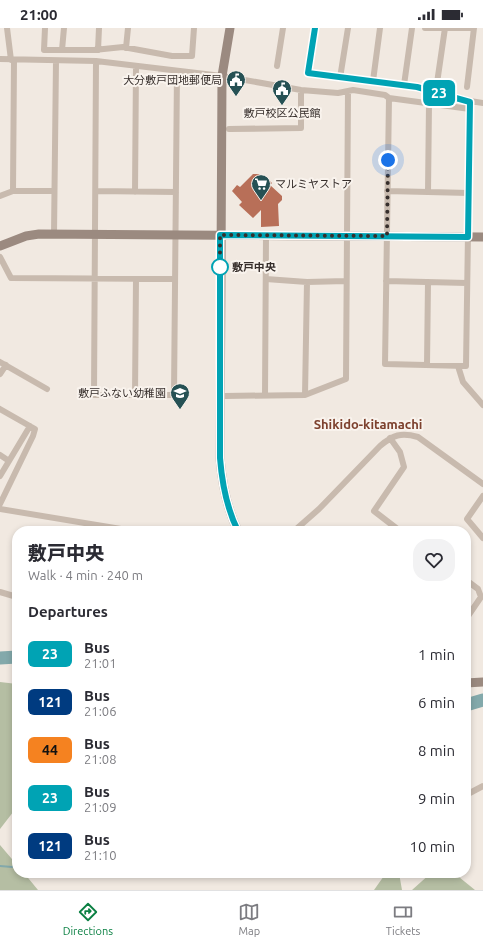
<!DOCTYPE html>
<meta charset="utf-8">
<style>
body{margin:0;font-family:Ubuntu,"Noto Sans JP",sans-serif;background:#f2f2f3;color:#2b2b33;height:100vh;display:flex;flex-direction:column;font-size:15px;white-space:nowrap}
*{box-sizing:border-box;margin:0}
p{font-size:13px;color:#7c7c81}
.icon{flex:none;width:22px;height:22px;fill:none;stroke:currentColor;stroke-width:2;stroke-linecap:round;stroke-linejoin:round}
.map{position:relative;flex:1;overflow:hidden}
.panel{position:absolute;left:12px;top:498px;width:459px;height:352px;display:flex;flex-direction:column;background:#fff;border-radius:16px;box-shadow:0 2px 6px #0003}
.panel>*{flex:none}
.badge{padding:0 8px;border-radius:6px;font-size:14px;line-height:26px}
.you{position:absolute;width:20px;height:20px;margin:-10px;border:3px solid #fff;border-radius:50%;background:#1a73e8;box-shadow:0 0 0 6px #1a73e833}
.map>.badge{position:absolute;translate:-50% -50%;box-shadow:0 0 0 2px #fff}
h2{padding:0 16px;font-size:15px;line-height:36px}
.round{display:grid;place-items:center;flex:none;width:42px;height:42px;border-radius:16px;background:#f2f2f3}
.headline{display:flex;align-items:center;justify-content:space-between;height:68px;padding:0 16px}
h1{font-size:19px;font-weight:800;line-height:30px}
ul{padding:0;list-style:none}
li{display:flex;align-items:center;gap:12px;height:48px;padding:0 16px}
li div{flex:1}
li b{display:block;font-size:15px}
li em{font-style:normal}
li .badge{min-width:44px;font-weight:700;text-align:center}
.status{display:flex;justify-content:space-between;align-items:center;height:28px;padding:0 20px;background:#fff;direction:ltr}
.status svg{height:11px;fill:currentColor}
.tab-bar{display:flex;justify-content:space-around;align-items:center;height:56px;border-top:1px solid #e1e1e2;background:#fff;font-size:11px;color:#7c7c81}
.tab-bar a{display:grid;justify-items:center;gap:2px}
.tab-bar .on{color:#0b8043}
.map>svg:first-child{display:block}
.green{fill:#b5bea3}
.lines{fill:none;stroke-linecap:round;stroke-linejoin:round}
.stream{stroke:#83a9ab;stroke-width:2}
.river{stroke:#83a9ab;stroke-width:13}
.building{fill:#b86f58}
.street{stroke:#c8baae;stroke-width:6}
.secondary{stroke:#9b8a80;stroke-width:9}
.line-casing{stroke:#fff;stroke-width:9}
.line{stroke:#00a3b4;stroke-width:6}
.walk{stroke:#372f2c;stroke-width:4;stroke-dasharray:0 7.2}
.stop-dot{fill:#fff;stroke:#00a3b4;stroke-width:2}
.labels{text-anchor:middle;stroke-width:4;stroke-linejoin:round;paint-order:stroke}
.poi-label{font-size:11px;fill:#372f2c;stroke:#f9f3ed;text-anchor:end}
.stop-label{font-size:11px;font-weight:bold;fill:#372f2c;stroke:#f9f3ed;text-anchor:start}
.quarter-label{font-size:13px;font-weight:bold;fill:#7d412e;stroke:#f9f3ed}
</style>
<div class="status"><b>21:00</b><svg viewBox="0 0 49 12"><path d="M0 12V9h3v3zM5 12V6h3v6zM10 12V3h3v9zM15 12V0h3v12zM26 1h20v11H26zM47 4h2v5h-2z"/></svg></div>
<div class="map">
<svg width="483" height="862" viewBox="0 0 483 862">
<rect width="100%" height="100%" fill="#f1e9e1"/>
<path class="green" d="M0 654 17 656V779L0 801Z
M0 817 17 837V845H24L38 862H0Z
M386 845H399L402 862H374Z
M431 845H454L475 862H412Z"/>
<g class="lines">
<path class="stream" d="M0 838 12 839 17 836"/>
<path class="river" d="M0 630 17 629
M466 677 483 672"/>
</g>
<path class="building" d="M253 146H259L265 152 267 150 272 155 270 157 282 168V172L278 176 279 198 261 199V182L253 190 239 177 242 174 232 163 237 157 240 159Z"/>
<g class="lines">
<path class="street" d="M7 0 11 32
M45 0 44 22H94L123 19 172 28H192L194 0
M315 0 308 45 417 59 470 73 483 75
M425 0H474
M126 20 128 0
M62 22 64 0
M98 22 99 0
M0 31 96 33 222 48 301 62 338 65 353 62 385 67 389 70 470 81
M96 33 94 367H174L177 43
M277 38 283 0
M340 50 348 0
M373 53 380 0
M437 55 445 0
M404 57 412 0
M467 59 474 0
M389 70 385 336 466 338 470 73
M229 101 301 100V62
M13 163 14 32
M96 163 176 164
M387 163 469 165
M135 164 136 38
M428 164 429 76
M0 168 13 163H54
M54 206 56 33
M0 229 11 250 175 251
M266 251 307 254 346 253
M386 253 467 255
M0 334 47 361
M427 337 428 254
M458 338 463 354 483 377
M0 346 6 337
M135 367 136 251
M265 367 266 208
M305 367 307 254
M224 368 305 367 346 351 348 63
M0 381 35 401 33 408 0 476
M390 410 400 424 404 439 374 483 400 503
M0 427 9 433
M0 448 30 398
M483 468 467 491 483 510
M0 481 133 503
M294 503 319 481 380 418C393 407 401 404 418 409L483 456
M466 552 478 561 481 569 466 591
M0 564 17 569
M466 767 483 758"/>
<path class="secondary" d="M230 0 222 48 220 430C222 455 227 481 238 503
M0 218 26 208 39 206 483 209
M466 655 483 654"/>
</g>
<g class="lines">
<defs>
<path id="line" d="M238 503C227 481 222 455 220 430V207L468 209 470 74 417 59 308 45 315 0"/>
</defs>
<use href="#line" class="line-casing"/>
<use href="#line" class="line"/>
<path class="walk" d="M220 239V207L387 208 388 132"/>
</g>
<defs>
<symbol id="civic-pin" viewBox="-11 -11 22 30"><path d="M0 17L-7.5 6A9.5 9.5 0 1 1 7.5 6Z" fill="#265154" stroke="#f9f3ed"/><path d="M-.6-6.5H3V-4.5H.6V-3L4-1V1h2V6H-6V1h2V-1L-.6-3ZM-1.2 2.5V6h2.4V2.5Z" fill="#fff"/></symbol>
<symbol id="supermarket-pin" viewBox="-11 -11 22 30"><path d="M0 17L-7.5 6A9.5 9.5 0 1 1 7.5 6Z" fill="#265154" stroke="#f9f3ed"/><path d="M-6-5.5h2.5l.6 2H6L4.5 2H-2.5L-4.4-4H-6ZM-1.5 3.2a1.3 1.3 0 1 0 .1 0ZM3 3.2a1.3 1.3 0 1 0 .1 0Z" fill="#fff"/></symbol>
<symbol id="school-pin" viewBox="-11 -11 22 30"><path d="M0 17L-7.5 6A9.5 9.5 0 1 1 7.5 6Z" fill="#265154" stroke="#f9f3ed"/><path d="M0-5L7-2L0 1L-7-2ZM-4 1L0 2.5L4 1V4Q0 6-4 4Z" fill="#fff"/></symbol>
</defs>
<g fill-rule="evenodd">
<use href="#civic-pin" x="225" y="41" width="22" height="30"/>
<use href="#civic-pin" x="271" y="50" width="22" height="30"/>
<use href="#supermarket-pin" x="250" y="145" width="22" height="30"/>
<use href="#school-pin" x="169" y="354" width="22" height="30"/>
</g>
<circle class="stop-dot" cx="220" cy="239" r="8"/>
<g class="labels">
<g class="poi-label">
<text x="222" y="56">大分敷戸団地郵便局</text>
<text x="282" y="89" text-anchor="middle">敷戸校区公民館</text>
<text x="275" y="160" text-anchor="start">マルミヤストア</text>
<text x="166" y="369">敷戸ふない幼稚園</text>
</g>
<g class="stop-label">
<text x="232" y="243">敷戸中央</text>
</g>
<g class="quarter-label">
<text x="368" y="401">Shikido-kitamachi</text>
</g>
</g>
</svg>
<div class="you" style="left:388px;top:132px"></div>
<b class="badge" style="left:439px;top:65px;background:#00a3b4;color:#fff">23</b>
<section class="panel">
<div class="headline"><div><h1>敷戸中央</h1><p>Walk · 4 min · 240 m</p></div><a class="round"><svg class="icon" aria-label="heart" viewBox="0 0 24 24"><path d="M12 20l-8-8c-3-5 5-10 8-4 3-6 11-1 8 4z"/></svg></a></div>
<h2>Departures</h2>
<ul>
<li><span class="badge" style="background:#00a3b4;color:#fff">23</span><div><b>Bus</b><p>21:01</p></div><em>1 min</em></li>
<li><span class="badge" style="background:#003b80;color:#fff">121</span><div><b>Bus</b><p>21:06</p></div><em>6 min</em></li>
<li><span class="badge" style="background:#f58220;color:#111">44</span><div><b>Bus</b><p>21:08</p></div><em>8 min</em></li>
<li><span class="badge" style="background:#00a3b4;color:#fff">23</span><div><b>Bus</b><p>21:09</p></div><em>9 min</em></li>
<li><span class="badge" style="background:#003b80;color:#fff">121</span><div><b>Bus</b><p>21:10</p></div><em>10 min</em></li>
</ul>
</section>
</div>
<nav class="tab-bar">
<a class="on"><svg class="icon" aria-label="directions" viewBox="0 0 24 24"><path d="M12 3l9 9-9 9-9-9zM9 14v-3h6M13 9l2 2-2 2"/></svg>Directions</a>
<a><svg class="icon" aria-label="map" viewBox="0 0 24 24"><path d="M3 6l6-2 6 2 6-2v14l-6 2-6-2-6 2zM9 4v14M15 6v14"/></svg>Map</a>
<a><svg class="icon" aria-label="tickets" viewBox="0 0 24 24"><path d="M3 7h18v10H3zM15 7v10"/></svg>Tickets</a>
</nav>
